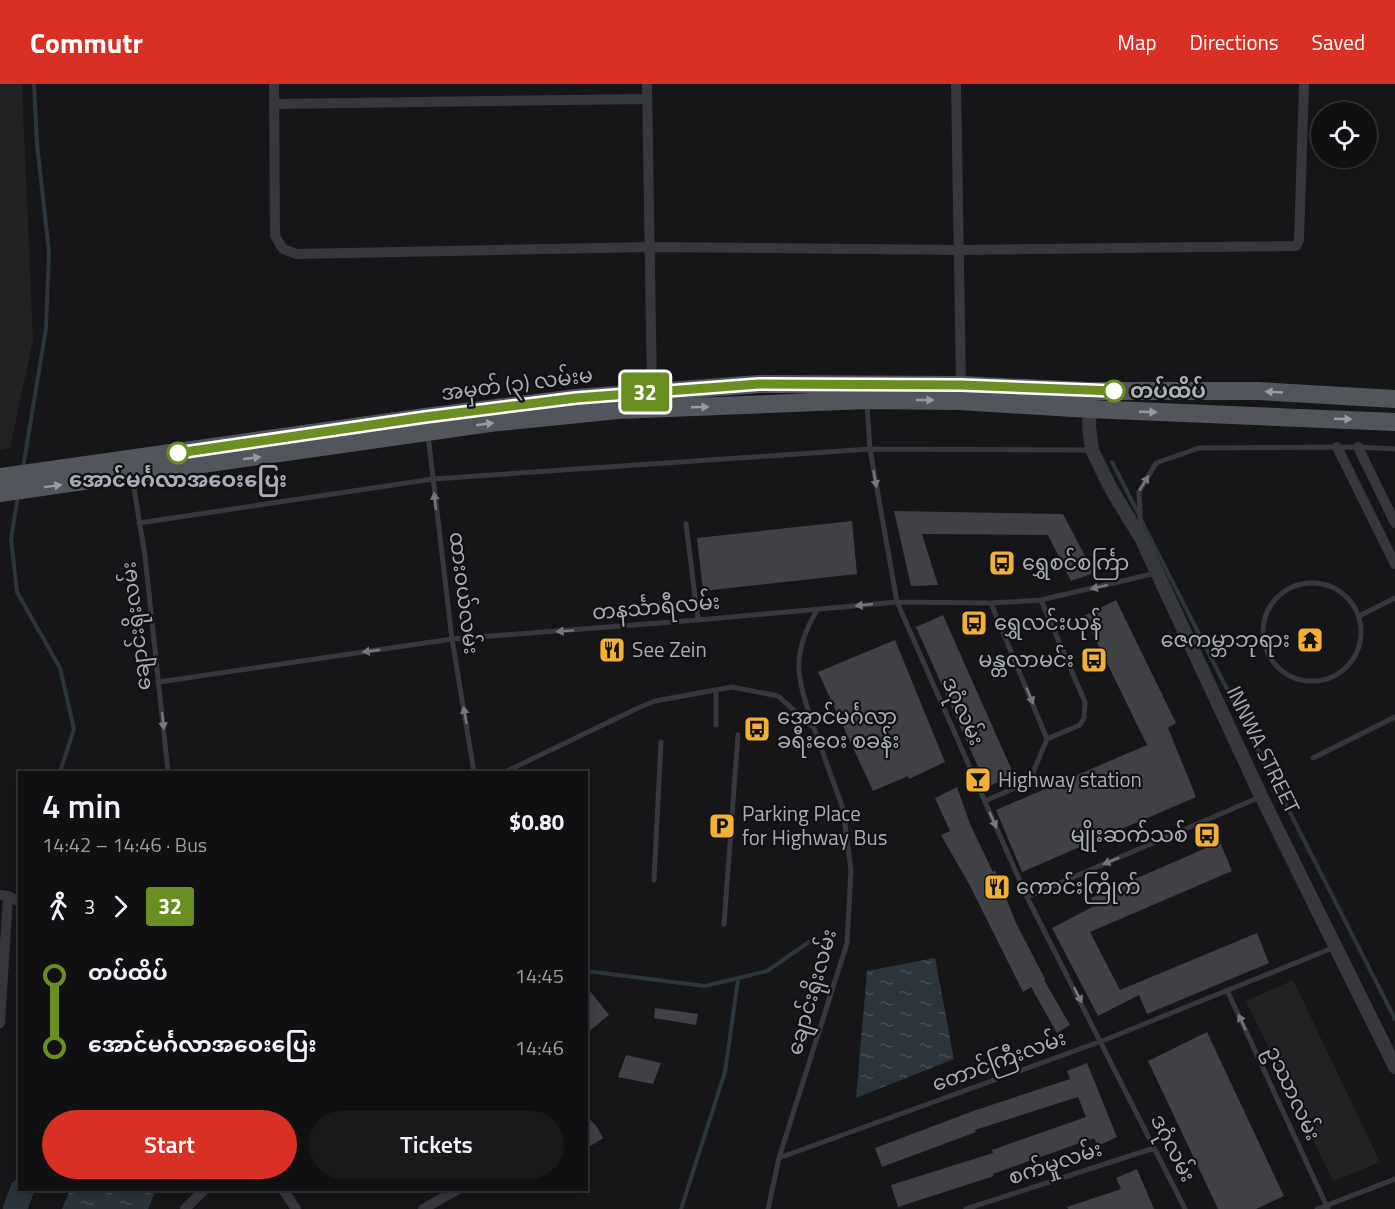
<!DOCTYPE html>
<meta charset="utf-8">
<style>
body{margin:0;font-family:"Titillium Web","Noto Sans Myanmar",sans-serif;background:#19191b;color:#f1f3f6;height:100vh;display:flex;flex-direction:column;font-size:22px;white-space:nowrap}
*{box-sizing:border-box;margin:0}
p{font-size:20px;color:#9c9d9f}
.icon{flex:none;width:33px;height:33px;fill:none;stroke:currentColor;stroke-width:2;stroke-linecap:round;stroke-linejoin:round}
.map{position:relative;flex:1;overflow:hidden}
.sheet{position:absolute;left:18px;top:687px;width:570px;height:420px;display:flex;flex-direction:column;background:#101012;border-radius:0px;box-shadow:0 3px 15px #0003,0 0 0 2px #303032}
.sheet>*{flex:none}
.badge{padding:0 12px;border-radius:4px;font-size:21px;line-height:39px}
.buttons{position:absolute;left:1311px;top:18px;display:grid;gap:12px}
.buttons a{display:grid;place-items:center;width:66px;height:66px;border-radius:50%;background:#101012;box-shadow:0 3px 15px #0003,0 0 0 2px #303032;font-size:30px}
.map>.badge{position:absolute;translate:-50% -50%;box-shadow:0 0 0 3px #fff}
.legs{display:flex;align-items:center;gap:9px;height:66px;padding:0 24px;font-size:20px}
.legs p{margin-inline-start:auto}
.summary{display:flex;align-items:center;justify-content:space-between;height:102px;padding:0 24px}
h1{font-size:33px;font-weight:600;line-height:45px}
.button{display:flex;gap:12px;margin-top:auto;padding:12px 24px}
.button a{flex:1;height:69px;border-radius:36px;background:#d93025;color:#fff;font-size:24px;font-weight:600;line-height:69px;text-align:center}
.button a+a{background:#19191b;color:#f1f3f6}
ul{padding:0 24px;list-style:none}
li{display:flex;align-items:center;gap:21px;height:72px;font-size:22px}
li i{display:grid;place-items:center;width:9px;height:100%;margin:0 8px;background:currentColor}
li i::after{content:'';width:15px;height:15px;margin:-8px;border:4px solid;border-radius:50%;background:#101012}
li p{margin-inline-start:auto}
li:first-child i{background:linear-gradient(#0000 50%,currentColor 0)}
li:last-child i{background:linear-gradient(currentColor 50%,#0000 0)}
header{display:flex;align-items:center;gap:36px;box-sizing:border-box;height:84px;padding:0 30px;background:#d93025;color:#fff}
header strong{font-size:28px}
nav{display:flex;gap:33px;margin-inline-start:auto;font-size:21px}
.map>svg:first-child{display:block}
.built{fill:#222225}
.water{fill:url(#water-ripples)}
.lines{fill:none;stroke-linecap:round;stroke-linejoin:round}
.stream{stroke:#2c353c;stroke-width:4}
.river{stroke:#2c353c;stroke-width:24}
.building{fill:#404145}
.service{stroke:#37383d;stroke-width:5}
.minor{stroke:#37383d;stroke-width:10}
.tertiary{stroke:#37383d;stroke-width:14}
.primary{stroke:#53555c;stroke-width:18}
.oneway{fill:#979ba6}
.oneway2{fill:#757881}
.line-1-casing{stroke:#fff;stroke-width:14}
.line-1{stroke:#6b8e23;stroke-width:9}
.stop-1-dot{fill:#fff;stroke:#6b8e23;stroke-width:3}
.labels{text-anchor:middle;stroke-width:4.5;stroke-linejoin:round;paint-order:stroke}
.street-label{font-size:21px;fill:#a8adb8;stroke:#111113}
.stop-label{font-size:21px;font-weight:bold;fill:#a8adb8;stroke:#111113;text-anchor:start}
.poi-label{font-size:21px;fill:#a8adb8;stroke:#111113;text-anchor:start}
</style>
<header>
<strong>Commutr</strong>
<nav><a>Map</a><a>Directions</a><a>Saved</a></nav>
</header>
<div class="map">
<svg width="1395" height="1125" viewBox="0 0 1395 1125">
<defs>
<pattern id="water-ripples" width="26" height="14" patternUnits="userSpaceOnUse" patternTransform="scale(1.5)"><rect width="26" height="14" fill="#2c353c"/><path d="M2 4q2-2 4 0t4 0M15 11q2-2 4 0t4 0" fill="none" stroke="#485056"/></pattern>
</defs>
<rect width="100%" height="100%" fill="#161618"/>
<path class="built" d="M0 0H22L33 256 10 364 0 366Z
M1293 896 1380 1078 1333 1097 1246 917Z"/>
<path class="water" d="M935 874 954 975 856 1014 867 887Z
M70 1106H156L148 1125H62Z"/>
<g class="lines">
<path class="stream" d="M1112 378 1139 431
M23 384 46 244 49 168 37 60 34 0
M18 412 11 455 17 508 60 584 74 645 60 688
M1142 438 1395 935
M586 887 705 902 767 887 809 858
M681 1125 725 988 738 896"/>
<path class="river" d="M15 1125 22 1106"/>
</g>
<path class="building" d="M894 427 1063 430 1094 489 1071 497 1048 451 922 450 938 501 911 502Z
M852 437 857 490 703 507 697 454Z
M1116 516 1176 639 1168 644 1196 713 1022 788 996 726 1147 661 1084 532Z
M943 531 1014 691 987 703 916 543Z
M895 556 945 678 909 695 908 692 873 707 818 588Z
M957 703 970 740 993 788 995 786 1016 839 1045 895 1044 896 1070 941 1057 949 1031 903 1023 908 969 800 941 751 950 747 935 714Z
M1220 758 1232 787 1090 848 1120 906 1257 849 1269 879 1147 930 1139 911 1098 932 1052 844 1094 822 1091 814Z
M586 902 609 931 586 950Z
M655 924 698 930 696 941 654 934Z
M1207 948 1284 1112 1256 1125H1218L1148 977Z
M626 971 661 979 653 1000 618 993Z
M1087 979 1117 1053 1098 1062 1094 1054 993 1090 994 1092 898 1123 891 1101 993 1069 992 1066 1086 1033 1078 1013 975 1046 976 1048 882 1083 875 1064 976 1026 1070 995 1067 987Z
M586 1031 597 1043 603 1054 586 1065Z
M1137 1085 1154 1125H1068L1067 1123 1121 1105 1116 1094Z"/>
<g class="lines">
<path class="service" d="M867 321 870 365 897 518 1027 813 1185 1125
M428 351 452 555 474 688
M132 392 145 472 168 688
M139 439 433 395 870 365 1091 366
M686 440 698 536
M1141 446 1139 408 1156 379 1199 364 1358 363 1395 365
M1263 548a49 49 0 1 1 98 0a49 49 0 1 1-98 0Z
M991 519 1047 655 1080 641 1084 634 1085 618 1041 516
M1359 532 1395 514
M159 598 452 555 698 536 897 518 991 519 1041 516 1156 489
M716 606V641
M813 641C797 593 790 572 817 526
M1313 674 1395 633
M505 688 638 624 655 617 732 603 778 612 814 644 843 725 851 786 847 859 779 1074 768 1125
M985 717 1019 702 1032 691 1047 655
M654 796 661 658
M1027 813 1260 713
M724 840 738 651
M1227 906 1328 1125
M779 1074 1102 957 1335 863
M966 1125 1154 1064
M1317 1125 1395 1095"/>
<path class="minor" d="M274 0 275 152 283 165 297 170 649 163 960 166 1296 162 1299 156 1304 0
M647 0 652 308
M956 0 961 301
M274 20 647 15
M1337 363 1395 480
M1358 363 1395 439
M0 811 8 812 20 818
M0 939 8 812
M283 1106 296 1125
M185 1125 204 1106
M423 1125 457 1106"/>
<path class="tertiary" d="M1090 315 1089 343 1092 366 1110 403 1142 456 1261 712 1395 983"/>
<path class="primary" d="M0 393 425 333 576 314 759 300 961 301 1090 307H1258L1395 315
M0 409 490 339 618 326 867 316 959 317 1089 325 1395 338"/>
</g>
<defs><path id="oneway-solid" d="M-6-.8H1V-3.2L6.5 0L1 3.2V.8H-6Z" transform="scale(1.5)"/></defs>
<g class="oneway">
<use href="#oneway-solid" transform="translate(1274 308) rotate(-177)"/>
<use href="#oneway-solid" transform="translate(925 316)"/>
<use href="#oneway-solid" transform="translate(700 323) rotate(-2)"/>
<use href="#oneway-solid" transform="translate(1148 328) rotate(2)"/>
<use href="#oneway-solid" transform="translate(1343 335) rotate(2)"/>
<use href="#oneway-solid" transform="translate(485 340) rotate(-8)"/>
<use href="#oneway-solid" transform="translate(252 374) rotate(-8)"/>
<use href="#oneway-solid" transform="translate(53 402) rotate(-7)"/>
</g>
<g class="oneway2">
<use href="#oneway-solid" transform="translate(875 395) rotate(80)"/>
<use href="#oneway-solid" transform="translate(1144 399) rotate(-59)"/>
<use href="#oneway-solid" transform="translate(435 417) rotate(-96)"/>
<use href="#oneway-solid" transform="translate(1099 503) rotate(167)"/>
<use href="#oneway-solid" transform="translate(864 521) rotate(174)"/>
<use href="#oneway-solid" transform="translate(565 547) rotate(176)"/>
<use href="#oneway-solid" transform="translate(371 567) rotate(172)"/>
<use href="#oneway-solid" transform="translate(1030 612) rotate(67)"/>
<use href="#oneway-solid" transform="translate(465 631) rotate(-100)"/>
<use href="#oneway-solid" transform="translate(163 637) rotate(84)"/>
<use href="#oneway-solid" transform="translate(993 736) rotate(66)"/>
<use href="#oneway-solid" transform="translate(1111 777) rotate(157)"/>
<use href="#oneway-solid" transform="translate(1078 911) rotate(63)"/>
<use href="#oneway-solid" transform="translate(1242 938) rotate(-115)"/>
</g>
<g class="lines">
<defs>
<path id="line-1" d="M178 369 425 333 576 314 759 300 961 301 1114 307"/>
</defs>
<use href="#line-1" class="line-1-casing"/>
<use href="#line-1" class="line-1"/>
</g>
<defs>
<symbol id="bus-square" viewBox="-11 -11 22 22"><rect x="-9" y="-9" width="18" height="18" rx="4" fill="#f2b134" stroke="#111113"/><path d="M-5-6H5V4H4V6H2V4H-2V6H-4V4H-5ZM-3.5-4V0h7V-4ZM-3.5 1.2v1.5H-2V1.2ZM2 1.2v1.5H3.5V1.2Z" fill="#111"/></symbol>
<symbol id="temple-square" viewBox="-11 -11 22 22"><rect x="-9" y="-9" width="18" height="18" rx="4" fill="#f2b134" stroke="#111113"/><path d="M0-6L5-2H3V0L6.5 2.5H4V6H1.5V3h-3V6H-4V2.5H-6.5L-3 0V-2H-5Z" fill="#111"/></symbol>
<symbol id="restaurant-square" viewBox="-11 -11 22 22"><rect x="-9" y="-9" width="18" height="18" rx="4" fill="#f2b134" stroke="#111113"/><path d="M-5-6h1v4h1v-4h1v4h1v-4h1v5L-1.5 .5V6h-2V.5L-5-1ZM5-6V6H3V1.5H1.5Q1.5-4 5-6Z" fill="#111"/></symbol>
<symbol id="bar-square" viewBox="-11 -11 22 22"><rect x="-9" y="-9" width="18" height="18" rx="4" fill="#f2b134" stroke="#111113"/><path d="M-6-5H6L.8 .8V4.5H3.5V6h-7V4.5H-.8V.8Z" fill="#111"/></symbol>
<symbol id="parking-square" viewBox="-11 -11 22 22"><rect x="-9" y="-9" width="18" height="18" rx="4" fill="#f2b134" stroke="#111113"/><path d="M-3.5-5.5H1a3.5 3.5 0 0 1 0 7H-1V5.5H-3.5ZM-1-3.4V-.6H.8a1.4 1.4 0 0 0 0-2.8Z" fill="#111"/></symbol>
</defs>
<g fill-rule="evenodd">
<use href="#bus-square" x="987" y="464" width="30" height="30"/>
<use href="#bus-square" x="959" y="524" width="30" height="30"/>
<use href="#temple-square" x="1295" y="541" width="30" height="30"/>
<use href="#restaurant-square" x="597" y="551" width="30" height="30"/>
<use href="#bus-square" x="1079" y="561" width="30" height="30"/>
<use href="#bus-square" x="742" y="630" width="30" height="30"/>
<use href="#bar-square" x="963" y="681" width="30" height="30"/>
<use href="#parking-square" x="707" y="727" width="30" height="30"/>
<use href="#bus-square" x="1192" y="736" width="30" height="30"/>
<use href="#restaurant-square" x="982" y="788" width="30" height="30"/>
</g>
<g class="stop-1-dot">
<circle cx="1114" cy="307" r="10"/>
<circle cx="178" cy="369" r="10"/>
</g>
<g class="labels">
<g class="street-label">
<text transform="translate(517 300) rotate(-7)" y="7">အမှတ် (၃) လမ်းမ</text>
<text transform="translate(464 509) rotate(83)" y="7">ထားဝယ်လမ်း</text>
<text transform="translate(656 523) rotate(-5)" y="7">တနင်္သာရီလမ်း</text>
<text transform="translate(136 542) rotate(-97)" y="7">ချောင်းရိုးလမ်း</text>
<text transform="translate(963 627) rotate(66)" y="7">ဒဂုံလမ်း</text>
<text transform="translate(1263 666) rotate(64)" y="7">INNWA STREET</text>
<text transform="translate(812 908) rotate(-74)" y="7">ချောင်းရိုးလမ်း</text>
<text transform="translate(999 977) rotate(-20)" y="7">တောင်ကြီးလမ်း</text>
<text transform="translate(1293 1009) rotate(65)" y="7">ဥဿာလမ်း</text>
<text transform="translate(1173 1064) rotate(63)" y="7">ဒဂုံလမ်း</text>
<text transform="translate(1055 1079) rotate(-18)" y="7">စက်မှုလမ်း</text>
</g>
<g class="stop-label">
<text x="1130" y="314">တပ်ထိပ်</text>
<text x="178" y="403" text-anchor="middle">အောင်မင်္ဂလာအဝေးပြေး</text>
</g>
<g class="poi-label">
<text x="1022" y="486">ရွှေစင်စင်္ကြာ</text>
<text x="994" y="546">ရွှေလင်းယုန်</text>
<text x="1290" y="563" text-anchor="end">ဇေကမ္ဘာဘုရား</text>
<text x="632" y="573">See Zein</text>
<text x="1074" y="583" text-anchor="end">မန္တလာမင်း</text>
<text x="777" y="640">အောင်မင်္ဂလာ<tspan x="777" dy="24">ခရီးဝေး စခန်း</tspan></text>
<text x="998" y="703">Highway station</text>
<text x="742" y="737">Parking Place<tspan x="742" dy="24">for Highway Bus</tspan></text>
<text x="1188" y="758" text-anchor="end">မျိုးဆက်သစ်</text>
<text x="1016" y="810">ကောင်းကြိုက်</text>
</g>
</g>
</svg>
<div class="buttons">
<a><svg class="icon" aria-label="locate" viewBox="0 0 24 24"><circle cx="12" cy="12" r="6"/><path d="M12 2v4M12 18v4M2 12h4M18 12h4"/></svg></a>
</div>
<b class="badge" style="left:645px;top:308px;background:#6b8e23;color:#fff">32</b>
<section class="sheet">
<div class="summary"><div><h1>4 min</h1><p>14:42 – 14:46 · Bus</p></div><b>$0.80</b></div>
<div class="legs"><svg class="icon" aria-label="walk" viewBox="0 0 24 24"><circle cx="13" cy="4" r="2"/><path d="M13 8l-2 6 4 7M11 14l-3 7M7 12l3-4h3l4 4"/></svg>3<svg class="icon" aria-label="forward" viewBox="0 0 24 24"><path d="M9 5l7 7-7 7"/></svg><b class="badge" style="background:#6b8e23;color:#fff">32</b></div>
<ul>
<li><i style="color:#6b8e23"></i><b>တပ်ထိပ်</b><p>14:45</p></li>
<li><i style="color:#6b8e23"></i><b>အောင်မင်္ဂလာအဝေးပြေး</b><p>14:46</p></li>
</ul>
<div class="button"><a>Start</a><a>Tickets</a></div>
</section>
</div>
